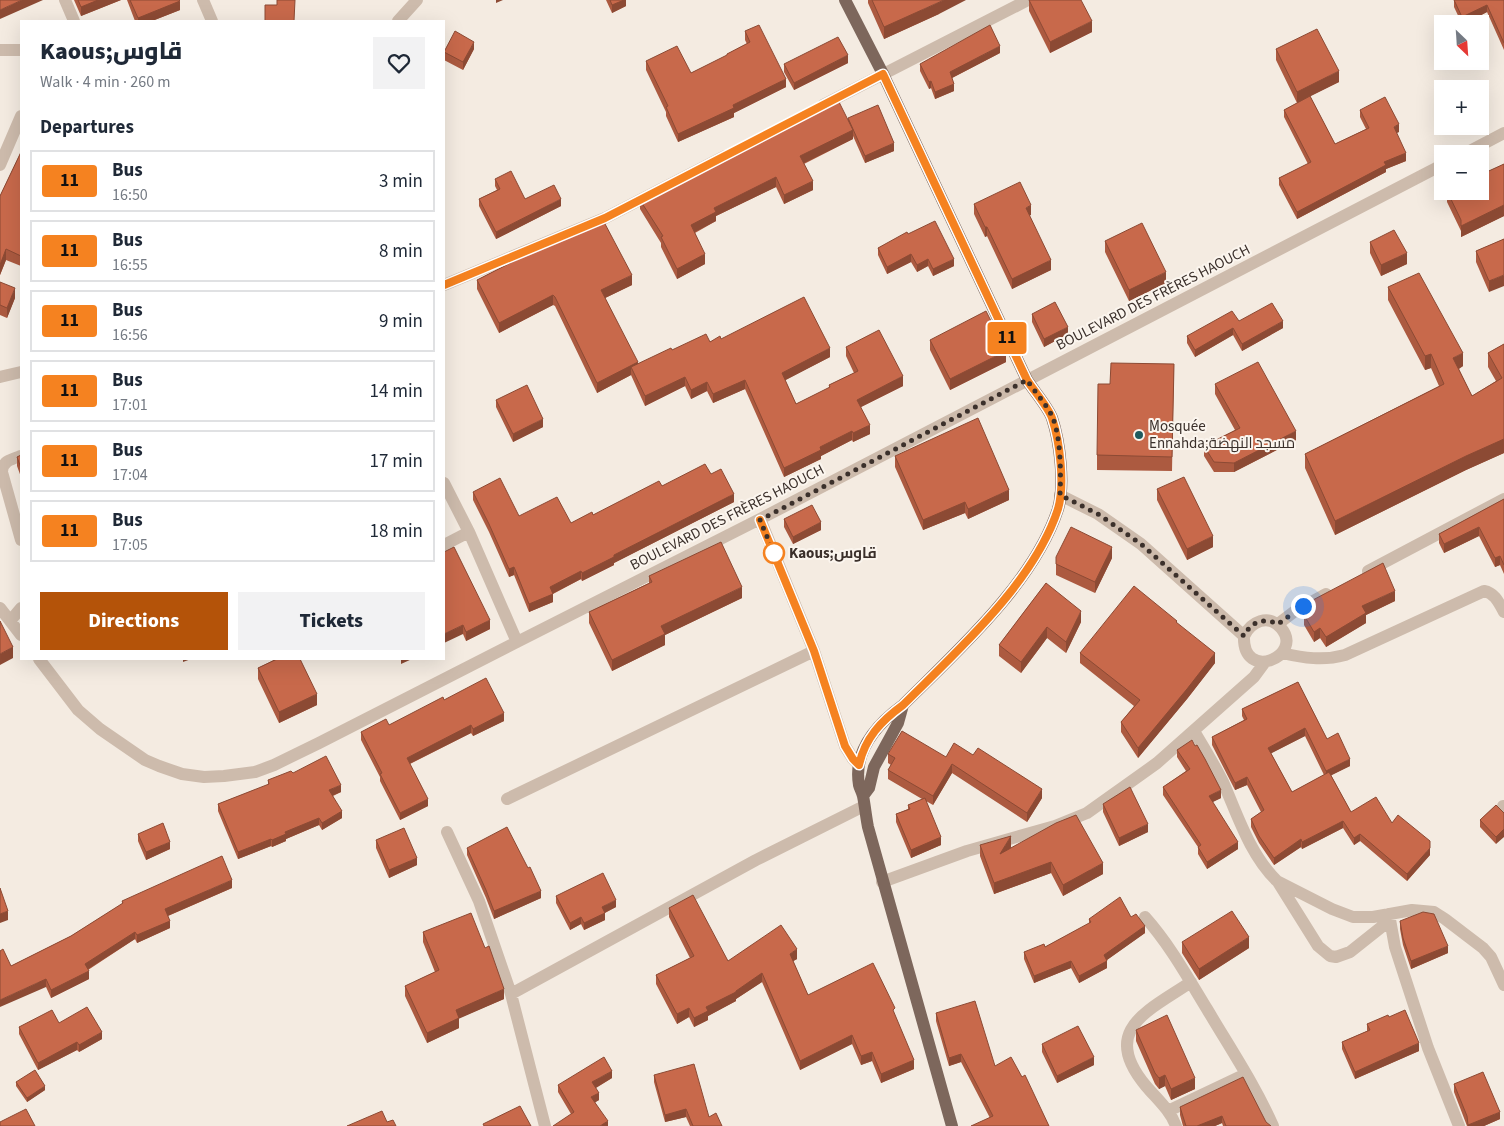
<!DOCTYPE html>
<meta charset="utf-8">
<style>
body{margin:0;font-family:"Source Sans 3",Cairo,sans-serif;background:#f2f2f3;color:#1f2937;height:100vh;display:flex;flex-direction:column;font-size:19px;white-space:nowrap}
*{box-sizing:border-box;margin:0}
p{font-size:16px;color:#747a83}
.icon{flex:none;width:28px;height:28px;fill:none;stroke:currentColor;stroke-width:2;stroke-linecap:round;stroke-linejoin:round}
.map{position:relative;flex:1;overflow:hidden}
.side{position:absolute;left:20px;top:20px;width:425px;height:640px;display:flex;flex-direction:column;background:#fff;border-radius:0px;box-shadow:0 5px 20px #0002}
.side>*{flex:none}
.badge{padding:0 10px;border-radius:4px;font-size:18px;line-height:32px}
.needle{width:32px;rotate:155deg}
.tools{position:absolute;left:1434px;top:15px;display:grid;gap:10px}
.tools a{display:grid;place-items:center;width:55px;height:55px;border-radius:0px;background:#fff;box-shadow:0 5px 20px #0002;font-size:25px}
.you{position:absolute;width:25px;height:25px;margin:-12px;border:4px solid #fff;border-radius:50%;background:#1a73e8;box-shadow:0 0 0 8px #1a73e833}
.map>.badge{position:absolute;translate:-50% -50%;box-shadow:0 0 0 2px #fff}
h2{padding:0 20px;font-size:19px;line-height:45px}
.round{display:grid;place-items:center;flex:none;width:52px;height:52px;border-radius:0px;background:#f2f2f3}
.overview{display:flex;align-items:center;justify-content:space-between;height:85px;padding:0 20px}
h1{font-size:24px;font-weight:800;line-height:38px}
.cta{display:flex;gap:10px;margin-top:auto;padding:10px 20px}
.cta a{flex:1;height:58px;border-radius:0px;background:#b45309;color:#fff;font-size:20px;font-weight:800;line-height:58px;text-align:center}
.cta a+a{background:#f2f2f3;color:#1f2937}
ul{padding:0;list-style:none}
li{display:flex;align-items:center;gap:15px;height:62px;margin:0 10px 8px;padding:0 10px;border:2px solid #e0e1e3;border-radius:0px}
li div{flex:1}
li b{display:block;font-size:19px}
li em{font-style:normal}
li .badge{min-width:55px;font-weight:700;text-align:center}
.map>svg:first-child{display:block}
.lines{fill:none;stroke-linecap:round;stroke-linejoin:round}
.minor{stroke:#cdbbac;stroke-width:12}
.major{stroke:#7d675c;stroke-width:12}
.wall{fill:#ac5a40;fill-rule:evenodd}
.shaded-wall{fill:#8c4a34}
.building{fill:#c8694b;stroke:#8c4a34}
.line-casing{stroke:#fff;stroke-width:11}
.line{stroke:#f58220;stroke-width:8}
.walk{stroke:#3b302b;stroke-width:5;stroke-dasharray:0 9}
.poi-dot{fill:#1f5a5e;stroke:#fbf5ee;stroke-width:2}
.stop-dot{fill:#fff;stroke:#f58220;stroke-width:2.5}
.labels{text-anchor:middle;stroke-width:4;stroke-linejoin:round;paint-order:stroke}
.street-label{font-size:15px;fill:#3b302b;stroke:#fbf5ee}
.poi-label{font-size:15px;fill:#3b302b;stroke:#fbf5ee;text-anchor:start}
.stop-label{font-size:15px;font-weight:bold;fill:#3b302b;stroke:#fbf5ee;text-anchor:start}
</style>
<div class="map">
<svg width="1504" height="1126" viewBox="0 0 1504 1126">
<rect width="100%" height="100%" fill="#f4ebe1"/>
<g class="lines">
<path class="minor" d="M65 0 74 21
M203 0 212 21
M398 21 417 0
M0 50H21
M823 105 1028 0
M1464 154 1504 133
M0 165 21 116
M444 285 605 218 725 156
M0 377 21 372
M21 456C12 459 2 461 2 472L21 540
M444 483 469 532 517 642
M1060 495 1098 514 1141 544 1244 636C1242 683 1305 656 1281 628 1268 613 1251 622 1244 636
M760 519 814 651 845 746 853 759 859 765
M444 545 469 532
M1368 571 1504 499
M0 608 21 635
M11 620 21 608
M1278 624 1295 611 1326 594
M1282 653C1304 658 1323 661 1345 655L1484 591C1495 593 1499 603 1504 612
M39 659 78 710 100 729 145 760 159 766 182 774 204 777 224 776 255 772 274 765 319 743 517 642 760 519 1442 165
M1194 731C1204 748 1214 764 1223 782 1238 816 1250 855 1277 881L1332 909 1353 917H1373L1412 910 1434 912 1445 919 1483 948 1491 957 1504 985
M507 799 814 651
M1503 806 1504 807
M447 832 479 901 511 994 545 1126
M882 882 967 851 1055 826 1087 813 1157 763 1254 677 1265 662
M1278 882 1318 946 1330 956 1336 957 1350 952 1389 921
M1389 914 1395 947 1428 1048 1459 1126
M1145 917C1170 945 1188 978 1207 1009 1230 1048 1255 1085 1273 1126
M511 994 756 860 864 806
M1168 1111 1246 1074
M1176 1126C1170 1110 1157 1099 1146 1086 1099 1030 1148 1011 1191 982"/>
<path class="major" d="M845 0 883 74 1027 380C1034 391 1048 407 1052 418 1060 442 1065 485 1058 509 1034 583 957 651 903 705 877 724 853 750 859 785 860 789 862 792 863 796 865 806 866 817 868 827L952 1126
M863 796 869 788 874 767 898 723 903 705"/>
</g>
<path class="wall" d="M74 0H121L81 16Z
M127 0H179L180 10 152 21H135Z
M606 0H626V6L612 13Z
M868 0H872L939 14 884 39 868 3Z
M1029 0 1092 32 1050 53 1029 11Z
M1454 0H1504V50L1487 12 1464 24H1462L1454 7Z
M745 31 786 87 734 113V117L678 142 666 116V112L646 70V61L691 73 727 56V54L747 44 745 40Z
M474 49 463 70 444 60V52Z
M1276 49 1339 82 1310 96 1335 144 1366 129 1360 117V110L1399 132 1396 133 1406 161 1386 169V172L1297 219 1279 185V178L1308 164 1284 117V110L1297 103 1276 60Z
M1000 53 952 78 954 91 935 99 931 88 929 89 920 71V64Z
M848 63 794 90 784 72V64Z
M848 118 894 151 865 163 853 136V139L804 164 813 190 784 204 776 187 716 216V221L695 233 705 264 677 279 661 247V243L640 209V200L668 188 711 165V163L848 121Z
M21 152V266L6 260 0 275V196Z
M1504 164V216L1461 237V231L1447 202V191Z
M495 179 525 199 561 206 496 239 479 206V199L497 190 495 186Z
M974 204 1031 215H1029L1051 270 1012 289 987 236 985 237 974 214Z
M908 234 954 266 933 276 928 266 917 272 911 262 887 274 878 255V248Z
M574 236 632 285 605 298 638 364 672 350 721 339 830 357 785 380 796 404 829 388V385L854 373 846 356V347L903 386 861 407 870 434 853 442 852 440 821 456V459L784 477 745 389 713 403 707 391 691 399 685 386 645 406 631 375 597 393 555 306 553 305 499 333 477 289V280L530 253V248Z
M1504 239 1489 292 1476 262V251Z
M1105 241 1166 283 1129 301 1105 252Z
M1370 242 1407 264 1381 276 1370 253Z
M0 282 15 298 7 318 0 315Z
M1388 287 1463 366 1459 369 1472 396 1496 381 1488 367V353L1504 344V453L1466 470 1335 535 1305 468V454L1439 386 1431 368 1425 370 1388 300Z
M1032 314 1068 334 1044 347 1032 322Z
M1239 321 1283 328 1242 351 1233 335 1195 357 1187 343V336Z
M930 340 1006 362 950 390 930 350Z
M1174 364 1172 471 1097 470V455L1110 384Z
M1215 384 1296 440 1234 472H1214L1204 456V446L1235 430 1215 394Z
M496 400 543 427 513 442 496 407Z
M21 455V477L17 466V457Z
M895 456 1009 500 968 519 965 513 923 530 895 467Z
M711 474 734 502 614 563V565L582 581 581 579 553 594V602L529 612 514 575 509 577 489 532 473 500V492L519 516 571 523 593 515 662 486Z
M1157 489 1213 547 1187 560 1157 500Z
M1504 499V574L1500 565 1495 567 1479 536 1444 553 1439 543V534Z
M784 519 821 530 793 544 784 527Z
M444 552 490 629 466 641 463 634Z
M1056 557 1112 558 1095 593 1056 575Z
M649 576 742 598 665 635V645L612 671 589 623V612L649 583Z
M1046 583 1081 622 1066 653 1047 638 1021 673 999 656V645Z
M1311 601H1395L1366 615V623L1326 647 1320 638 1314 642 1304 625V615L1311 610Z
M1177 623 1215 663 1187 699 1138 758 1121 732V722L1134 706 1080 663V653Z
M276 659H300L317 705 279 723 258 679V668Z
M1298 682 1327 739 1350 766 1331 775 1351 812 1392 823 1430 855 1407 881 1360 841 1354 845 1343 828 1302 849 1301 847 1274 865 1259 843 1251 827V819L1261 812 1247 785 1235 790 1212 745V737L1244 720 1242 716V709ZM1305 736 1324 775 1292 792 1271 753Z
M444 700 504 721 473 736 471 733 410 764 428 806 400 820 380 781V777L361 740V732L389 725Z
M1177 750 1221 798 1212 802 1238 849 1207 869 1198 854V847L1163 795V787L1186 771 1177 757Z
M888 754 946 757 1042 798 1027 822 952 773 933 805 926 801 941 845 911 858 896 822V814L908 809V805L922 799 888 779V770L891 765 888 763Z
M293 773 341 792 333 796 342 818 322 830 319 825 286 839V841L272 847 271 846 238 859 218 811V804L268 785V780Z
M1103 804 1148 832 1119 846 1103 812Z
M1496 805V844L1480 827V820Z
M138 834 170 849 146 860 138 841Z
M376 840 417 865 389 878 376 848Z
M980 845 1011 847V848L1103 874 1063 896 1051 873 994 894 980 856Z
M467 848 541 898 494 919 486 898 467 855Z
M232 888 168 916 170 928 137 943 135 939 88 970 89 979 51 998 46 987 11 966 71 936 122 904V901Z
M556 896 616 907 605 913V920L584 930 581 924 570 930 556 903Z
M669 908 728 961 797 959 793 961 808 995 895 1016 914 1069 881 1083 872 1061 861 1065 852 1044 800 1070 762 982 736 999V1001L708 1016V1020L694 1027 689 1017 677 1024 656 984V975L690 958 669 917Z
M1131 917 1145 933 1107 960V968L1079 983 1071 968 1034 983 1024 959V952L1045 947 1089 924V919Z
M1400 921 1448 953 1411 969 1403 945 1400 929Z
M423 932 504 999 459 1018V1028L427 1043 405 996V986L435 972 423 942Z
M1182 942 1249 948 1199 980 1182 953Z
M936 1013 995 1066 1022 1077 1049 1126 990 1118 961 1062 949 1066 936 1021Z
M1389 1017 1419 1051 1355 1079 1342 1049V1042L1367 1031V1024Z
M59 1023 102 1039 79 1052 77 1050 38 1070 19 1034V1027Z
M1136 1030 1195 1089 1171 1100 1165 1086 1159 1089 1155 1084 1136 1041Z
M1042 1044 1094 1065 1057 1083 1042 1052Z
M654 1075 709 1117 722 1126H690L686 1117 665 1122 654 1082Z
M612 1078 596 1088 599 1100 595 1102 608 1126 571 1114 558 1092V1085Z
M16 1082 45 1090 27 1102 16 1086Z
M1454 1084 1500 1119 1484 1126H1467L1454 1092Z
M1180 1107 1271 1126H1223L1222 1123 1215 1126H1183L1180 1115Z"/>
<path class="shaded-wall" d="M22 0H43L0 19V10Z
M98 0H121L81 16V7Z
M496 0H503L496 3Z
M624 0H626V6L612 13V5Z
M944 0H966L939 14 884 39V27Z
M180 1V10L152 21H138V18Z
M1487 5V12L1464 24H1462V17Z
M1092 21V32L1050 53V42Z
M474 42V49L463 70V62Z
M1000 46V53L950 79V72Z
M848 55V63L794 90V83Z
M1339 71V82L1297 103V92Z
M786 79V87L734 113V117L678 142V134L733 105Z
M931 81V88L929 89V82Z
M954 84V91L935 99V92Z
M1399 124V132L1394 134V127Z
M853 130V139L800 165V156Z
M894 143V151L865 163V156Z
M1406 153V161L1386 169V172L1297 219V212L1384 162Z
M776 177V187L716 216V221L691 234V225L714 208Z
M813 181V190L784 204V195Z
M561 199V206L496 239V232Z
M1031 205V215L1026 217V208Z
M1504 205V216L1461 237V226Z
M985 227H987V236L985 237Z
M6 249V260L0 275V265Z
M1407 253V264L1381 276V265Z
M705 254V264L677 279V269Z
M911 254V262L887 274V267Z
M928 259V266L917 272V265Z
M954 259V266L933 276V269Z
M1051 260V270L1012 289V279Z
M1166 272V283L1129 301V290Z
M632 275V285L601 300V290Z
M1504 275V286L1489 292V281Z
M15 288V298L7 318V308Z
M553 295V305L499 333V323Z
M1283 321V328L1242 351V344Z
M1068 327V334L1044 347V339Z
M1233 328V335L1195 357V350Z
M830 348V357L782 382V373Z
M1006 351V362L950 390V379Z
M1463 353V366L1453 372V358Z
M1431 354V368L1425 370V356Z
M638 362V372L631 367V375L597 393V383Z
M903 376V386L857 409V400Z
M685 377V386L645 406V396Z
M745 380V389L713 403V394Z
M707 382V391L691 399V390Z
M543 419V427L513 442V434Z
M870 425V434L853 442V433Z
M852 431V440L821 456V459L784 477V468L820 447Z
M1296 431V440L1234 472V463Z
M1504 439V453L1466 470 1335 535V521L1466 456Z
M1009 490V500L968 519V509Z
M734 494V502L614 563V565L582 581V573L614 555Z
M965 502V513L923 530V520Z
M821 522V530L793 544V537Z
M1479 527V536L1444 553V544Z
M1213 536V547L1187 560V549Z
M1112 547V558L1095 593V582Z
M1500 556V565L1495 567V558Z
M514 567V575L509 577V569Z
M581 571V579L550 595V587Z
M742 587V598L665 635V645L612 671V660L661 626Z
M1395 591V601L1366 615V623L1326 647V637L1362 606Z
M553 594V602L529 612V604Z
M1081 611V622L1066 653V642Z
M490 620V629L466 641V632Z
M463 625V634L444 643V634Z
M1047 627V638L1021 673V662Z
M1320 628V638L1314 642V632Z
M13 647V658L0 665V654Z
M1215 653V663L1187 699 1138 758V748Z
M183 659H191L183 662Z
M401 659H412L401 664Z
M317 694V705L279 723V712Z
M504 713V721L473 736V729Z
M471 725V733L407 765V758Z
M1305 728V736L1268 755V748Z
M1350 759V766L1326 778V771Z
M952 764V773L933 805V796Z
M1247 777V785L1235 790V783Z
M341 785V792L329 797V790Z
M1042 789V798L1027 822V813Z
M1221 790V798L1209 804V796Z
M428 799V806L400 820V813Z
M342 811V818L322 830V823Z
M319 818V825L286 839V841L272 847V840L285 832Z
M1343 821V828L1302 849V842Z
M1148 824V832L1119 846V838Z
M1504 829V837L1496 844V837Z
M1360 834V841L1354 845V838Z
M1011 836V847L1000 865V854Z
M941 837V845L911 858V850Z
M271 839V846L238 859V852Z
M1301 839V847L1274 865V858Z
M170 842V849L146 860V852Z
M1238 842V849L1207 869V862Z
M1430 848V855L1407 881V874Z
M417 858V865L389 878V870Z
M1051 862V873L994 894V883Z
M1103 863V874L1063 896V885Z
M232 880V888L165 917V909Z
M541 891V898L494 919V911Z
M616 900V907L602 914V907Z
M8 911V920L0 923V914Z
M605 913V920L584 930V923Z
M581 917V924L570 930V923Z
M170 921V928L137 943V935Z
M1145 926V933L1104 962V955Z
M135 932V939L85 971V964Z
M1249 937V948L1199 980V969Z
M1448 946V953L1411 969V961Z
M797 949V959L790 963V954Z
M1071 961V968L1034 983V976Z
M1107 961V968L1079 983V976Z
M89 971V979L51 998V990Z
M762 973V982L736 999V1001L708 1016V1020L694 1027V1018L706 1007 736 991Z
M46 979V987L0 1007V1000Z
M504 989V999L456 1020V1010Z
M689 1008V1017L677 1024V1014Z
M459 1018V1028L427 1043V1033Z
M102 1032V1039L79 1052V1045Z
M852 1035V1044L800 1070V1061Z
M77 1042V1050L38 1070V1063Z
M1419 1043V1051L1355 1079V1072Z
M872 1052V1061L861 1065V1056Z
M961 1054V1062L949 1066V1058Z
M1094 1057V1065L1057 1083V1076Z
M914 1060V1069L881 1083V1074Z
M612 1071V1078L592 1090V1082Z
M1165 1075V1086L1159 1089V1078Z
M1195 1078V1089L1171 1100V1089Z
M45 1086V1090L27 1102V1098Z
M599 1093V1100L591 1105V1097Z
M686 1109V1117L665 1122V1115Z
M1500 1112V1119L1484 1126H1468V1125Z
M1222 1116V1123L1215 1126H1197Z
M608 1121V1126H600Z"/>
<path class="building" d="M0 0H22L0 10Z
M78 0H98L81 7Z
M130 0H179L180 1 138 18Z
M277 0H295L294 21H265V5H277Z
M610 0H624L612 5Z
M872 0H944L884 27Z
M1029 0H1081L1092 21 1050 42Z
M1454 0H1504V43L1487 5 1462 17Z
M759 25 786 79 733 105 734 108 678 134 666 107 668 106 646 61 677 46 691 73 727 55V54L750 42 745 31Z
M990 25 1000 46 950 72 954 84 935 92 931 81 929 82 920 64Z
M1317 29 1339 71 1297 92 1276 49Z
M455 31 474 42 463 62 444 52Z
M838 37 848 55 794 83 784 64Z
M1310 96 1335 144 1369 128 1360 110 1385 97 1399 124 1394 127 1406 153 1384 162 1386 165 1297 212 1279 178 1311 162 1284 110Z
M837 98 853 130 800 156 813 181 784 195 776 177 714 208 716 212 691 225 705 254 677 269 661 237 663 236 640 200 666 186 668 188 712 165 711 163Z
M878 105 894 143 865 156 848 118Z
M21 152V256L6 249 0 265V196Z
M1504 164V205L1461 226V220L1447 191H1480V175Z
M511 171 525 199 554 185 561 199 496 232 479 199 500 189 495 179Z
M1020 182 1031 205 1026 208 1051 260 1012 279 987 227H985L974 204Z
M935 221 954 259 933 269 928 259 917 265 911 254 887 267 878 248 907 232 908 234Z
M604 222 632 275 601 290 638 362 597 383 555 297 553 295 499 323 477 280 532 252 530 248 572 231 574 236Z
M1142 223 1166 272 1129 290 1105 241Z
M1394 230 1407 253 1381 265 1370 242Z
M1504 239V275L1489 281 1476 251Z
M1419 273 1463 353 1453 358 1472 396 1502 378 1488 353 1504 344V439L1466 456 1335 521 1305 454 1444 384 1431 354 1425 356 1388 287Z
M0 282 15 288 7 308 0 305Z
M804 297 830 348 782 373 796 404 830 387 829 385 858 371 846 347 879 330 903 376 857 400 870 425 853 433 852 431 820 447 821 450 784 468 745 380 713 394 707 382 691 390 685 377 645 396 631 367 671 348 672 350 706 334 710 342 720 336 721 339Z
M1055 302 1068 327 1044 339 1032 314Z
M1272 303 1283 321 1242 344 1233 328 1195 350 1187 336 1232 311 1239 321Z
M986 311 1006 351 950 379 930 340Z
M1258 362 1296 431 1234 463 1214 462 1204 446 1240 428 1215 384Z
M1111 363 1174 364 1172 457 1097 455 1098 384H1110Z
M527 385 543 419 513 434 496 400Z
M978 418 1009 490 968 509 965 502 923 520 895 456Z
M21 455V468L17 457Z
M705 464 711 474 721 469 734 494 614 555V557L582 573 581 571 550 587 553 594 529 604 514 567 509 569 489 524 473 492 500 478 519 516 557 497 571 523 592 512 593 515 659 481 662 486Z
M1184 477 1213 536 1187 549 1157 489Z
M1504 499V565L1500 556 1495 558 1479 527 1444 544 1439 534Z
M812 505 821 522 793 537 784 519Z
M1071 527 1112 547 1095 582 1056 564V557Z
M721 542 742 587 661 626 665 634 612 660 589 612 652 582 649 576Z
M454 547 490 620 466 632 463 625 444 634V552Z
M1383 563 1395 591 1362 606 1366 613 1326 637 1320 628 1314 632 1304 615 1315 608 1311 601Z
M1046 583 1081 611 1066 642 1047 627 1021 662 999 645Z
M1134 586 1177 621 1176 622 1215 653 1187 689 1138 748 1121 722 1140 700 1080 653Z
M0 621 13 647 0 654Z
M277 659H300L317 694 279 712 258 668Z
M486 678 504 713 473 729 471 725 407 758 428 799 400 813 380 774 382 773 361 732 386 719 389 725 443 697 444 700Z
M1298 682 1327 739 1338 733 1350 759 1326 771 1305 728 1268 748 1292 792 1329 772 1351 812 1376 797 1392 823 1398 815 1430 841V848L1407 874 1360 834 1354 838 1343 821 1302 842 1301 839 1274 858 1259 836 1251 819 1264 810 1247 777 1235 783 1212 737 1247 719 1242 709Z
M902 731 946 757 954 743 973 755 978 748 1042 789 1027 813 952 764 933 796 888 770 895 758 888 754Z
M1192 740 1195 746 1197 745 1205 759 1221 790 1209 796 1238 842 1207 862 1198 847 1201 845 1163 787 1190 769 1177 750Z
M326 756 341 785 329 790 342 811 322 823 319 818 285 832 286 834 272 840 271 839 238 852 218 804 269 784 268 780 291 771 293 773Z
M1130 787 1148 824 1119 838 1103 804Z
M925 798 941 837 911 850 896 814 910 809 908 805Z
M1496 805 1504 813V829L1496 837 1480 820Z
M1076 815 1103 863 1063 885 1051 862 994 883 980 845 1011 836 1000 854 1056 823Z
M163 823 170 842 146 852 138 834Z
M507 827 528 868 530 867 541 891 494 911 486 890 467 848Z
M404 828 417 858 389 870 376 840Z
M222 856 232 880 165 909 170 921 137 935 135 932 85 964 89 971 51 990 46 979 0 1000V951L3 949 11 966 71 936 123 903 122 901Z
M603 873 616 900 602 907 605 913 584 923 581 917 570 923 556 896Z
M0 888 8 911 0 914Z
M693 895 728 961 781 925 797 949 790 954 808 995 873 963 895 1008 893 1010 914 1060 881 1074 872 1052 861 1056 852 1035 800 1061 762 973 736 991V992L706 1007 708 1011 694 1018 689 1008 677 1014 656 975 694 956 669 908Z
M1120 897 1131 917 1136 914 1145 926 1104 955 1107 961 1079 976 1071 961 1034 976 1024 952 1044 944 1045 947 1091 922 1089 919Z
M1232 911 1249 937 1199 969 1182 942Z
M1423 912 1434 914 1448 946 1411 961 1403 938 1400 921Z
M471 913 485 948 489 946 504 989 456 1010 459 1018 427 1033 405 986 439 970 423 932Z
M975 1001 995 1066 1011 1057 1022 1077 1025 1075 1049 1126H971L993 1116 961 1054 949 1058 936 1013Z
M87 1007 102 1032 79 1045 77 1042 38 1063 19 1027 52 1010 59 1023Z
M1405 1010 1419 1043 1355 1072 1342 1042 1370 1030 1367 1024 1388 1015 1389 1017Z
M1167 1015 1195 1078 1171 1089 1165 1075 1159 1078 1155 1073 1136 1030Z
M1078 1026 1094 1057 1057 1076 1042 1044Z
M604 1057 612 1071 592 1082 599 1093 591 1097 608 1121 600 1126H553L574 1112 558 1085Z
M694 1064 709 1117 716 1113 722 1126H693L686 1109 665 1115 654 1075Z
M35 1070 45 1086 27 1098 16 1082Z
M1483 1072 1500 1112 1468 1125 1467 1116 1454 1084Z
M1243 1077 1266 1122 1271 1126H1226L1222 1116 1197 1126H1186L1180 1107Z
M520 1106 531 1126H484L483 1124Z
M26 1109 35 1126H0V1122Z
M382 1111 387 1122 393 1120 396 1126H347Z"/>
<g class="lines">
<defs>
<path id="line" d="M444 285 605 218 883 74 1027 380C1034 391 1048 407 1052 418 1060 442 1065 485 1058 509 1034 583 957 651 903 705 881 721 865 738 859 765L853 759 845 746 814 651 760 520"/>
</defs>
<use href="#line" class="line-casing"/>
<use href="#line" class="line"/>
<path class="walk" d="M774 553 760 520 1027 380C1035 392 1046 404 1052 416 1061 436 1061 473 1060 495L1098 514 1141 544 1244 636C1251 622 1263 617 1278 624L1303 606"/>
</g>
<circle class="poi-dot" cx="1139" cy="435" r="5"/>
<circle class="stop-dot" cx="774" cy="553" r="10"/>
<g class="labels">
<g class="street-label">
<text transform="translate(1153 297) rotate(-27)" y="5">BOULEVARD DES FRÈRES HAOUCH</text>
<text transform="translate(727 517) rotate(-27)" y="5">BOULEVARD DES FRÈRES HAOUCH</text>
</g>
<g class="poi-label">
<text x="1149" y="431">Mosquée<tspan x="1149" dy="17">Ennahda;مسجد النهضة</tspan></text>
</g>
<g class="stop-label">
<text x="789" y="558">Kaous;قاوس</text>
</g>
</g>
</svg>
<div class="tools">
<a><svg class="needle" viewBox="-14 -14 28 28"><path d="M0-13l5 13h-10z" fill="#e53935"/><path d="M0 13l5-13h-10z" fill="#747a83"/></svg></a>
<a>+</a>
<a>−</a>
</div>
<div class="you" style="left:1303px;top:606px"></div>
<b class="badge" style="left:1007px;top:338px;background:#f58220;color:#111">11</b>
<section class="side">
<div class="overview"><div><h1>Kaous;قاوس</h1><p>Walk · 4 min · 260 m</p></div><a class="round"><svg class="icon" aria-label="heart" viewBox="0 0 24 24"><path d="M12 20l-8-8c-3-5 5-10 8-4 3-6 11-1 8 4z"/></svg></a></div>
<h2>Departures</h2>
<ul>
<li><span class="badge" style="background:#f58220;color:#111">11</span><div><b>Bus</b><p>16:50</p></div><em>3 min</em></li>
<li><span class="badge" style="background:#f58220;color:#111">11</span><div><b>Bus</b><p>16:55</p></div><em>8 min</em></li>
<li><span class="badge" style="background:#f58220;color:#111">11</span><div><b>Bus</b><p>16:56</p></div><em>9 min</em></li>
<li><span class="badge" style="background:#f58220;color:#111">11</span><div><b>Bus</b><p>17:01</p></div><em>14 min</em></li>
<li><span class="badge" style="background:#f58220;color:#111">11</span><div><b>Bus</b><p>17:04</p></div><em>17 min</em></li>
<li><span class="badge" style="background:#f58220;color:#111">11</span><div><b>Bus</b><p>17:05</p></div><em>18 min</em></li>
</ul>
<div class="cta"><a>Directions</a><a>Tickets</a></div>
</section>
</div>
